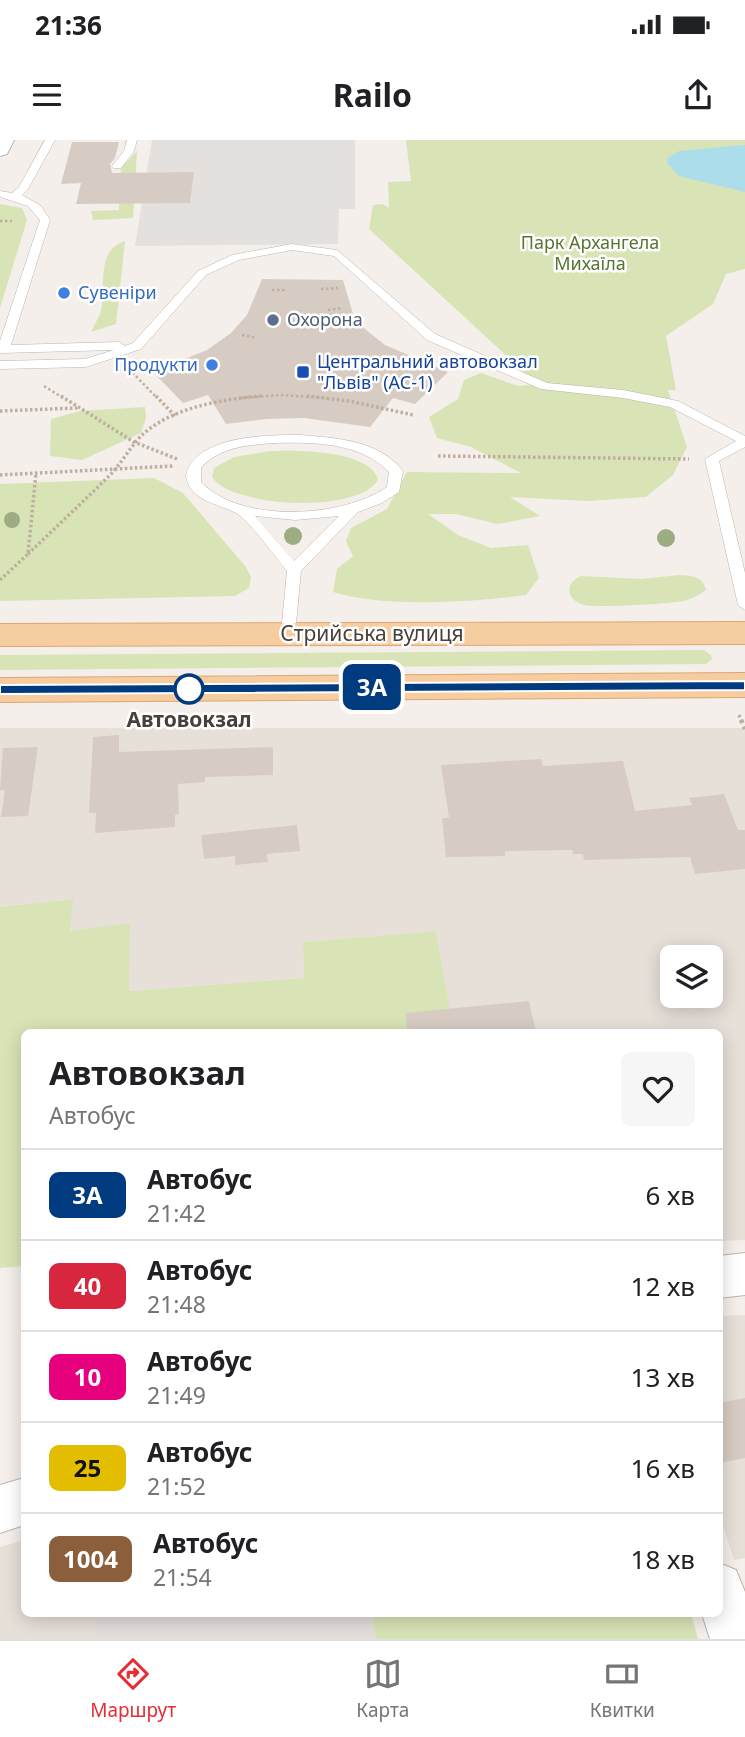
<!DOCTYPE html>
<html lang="uk">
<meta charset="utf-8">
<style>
body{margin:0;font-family:"Noto Sans",sans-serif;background:#f6f6f6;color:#202124;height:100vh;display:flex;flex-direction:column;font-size:26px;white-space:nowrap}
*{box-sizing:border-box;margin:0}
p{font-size:23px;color:#757577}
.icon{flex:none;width:38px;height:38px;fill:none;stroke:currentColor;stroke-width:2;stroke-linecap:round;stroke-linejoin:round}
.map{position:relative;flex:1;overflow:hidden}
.sheet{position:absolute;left:21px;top:889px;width:702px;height:588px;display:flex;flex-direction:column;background:#fff;border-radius:10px;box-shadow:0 4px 18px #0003}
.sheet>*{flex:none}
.badge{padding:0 14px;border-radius:10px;font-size:24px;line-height:46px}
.fabs{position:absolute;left:660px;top:805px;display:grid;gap:14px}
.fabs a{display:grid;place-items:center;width:63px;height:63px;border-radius:10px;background:#fff;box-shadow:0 4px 18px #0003;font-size:35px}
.map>.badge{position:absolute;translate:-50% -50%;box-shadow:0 0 0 4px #fff}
.round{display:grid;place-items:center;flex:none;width:74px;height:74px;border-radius:10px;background:#f6f6f6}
.summary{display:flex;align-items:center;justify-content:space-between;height:119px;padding:0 28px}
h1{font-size:33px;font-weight:700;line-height:52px}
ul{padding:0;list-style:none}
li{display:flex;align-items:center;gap:21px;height:91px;padding:0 28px;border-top:2px solid #e0e0e0}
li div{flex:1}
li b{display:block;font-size:26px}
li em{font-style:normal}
li .badge{min-width:77px;font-weight:700;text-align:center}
.status{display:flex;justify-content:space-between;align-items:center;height:49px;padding:0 35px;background:#fff;direction:ltr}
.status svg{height:19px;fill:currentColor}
header{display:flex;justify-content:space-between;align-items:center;height:91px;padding:0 28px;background:#fff;font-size:32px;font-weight:700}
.tabs{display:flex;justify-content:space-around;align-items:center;height:98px;border-top:2px solid #e0e0e0;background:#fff;font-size:19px;color:#757577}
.tabs a{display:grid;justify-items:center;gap:4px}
.tabs .selected{color:#e82c34}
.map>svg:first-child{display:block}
.residential{fill:#e7e0d9;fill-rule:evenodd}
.industrial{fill:#e3dedb}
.green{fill:#d8e4b6}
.parking{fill:#e3e0de}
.water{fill:#acddeb}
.building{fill:#d7ccc3}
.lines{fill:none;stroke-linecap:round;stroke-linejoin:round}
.service-casing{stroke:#beb5ad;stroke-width:1}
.minor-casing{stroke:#beb5ad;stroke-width:2}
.primary-casing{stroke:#daa771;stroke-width:2}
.path-far2{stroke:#bfaea0;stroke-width:2.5;stroke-dasharray:2.5 2.5;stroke-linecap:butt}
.path-far1{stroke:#bfaea0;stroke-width:3.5;stroke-dasharray:2.5 2.5;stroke-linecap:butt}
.path{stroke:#bfaea0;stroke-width:4.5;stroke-dasharray:3.5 3.5;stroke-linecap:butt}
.service{fill:#fff;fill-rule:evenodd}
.minor{fill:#fff;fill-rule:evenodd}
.primary{fill:#f6cda1;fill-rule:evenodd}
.tree{fill:#9eac84}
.line{fill:#003b80;stroke:#fff;stroke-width:2}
.shop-dot{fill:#3f7fe0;stroke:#fff;stroke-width:2.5}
.service-dot{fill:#5c6f8a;stroke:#fff;stroke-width:2.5}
.transit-dot{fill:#1a4fb4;stroke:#fff;stroke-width:2.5}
.stop-dot{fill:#fff;stroke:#003b80;stroke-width:3.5}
.labels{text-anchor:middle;stroke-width:5;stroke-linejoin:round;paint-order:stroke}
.far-park-label{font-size:18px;fill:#577530;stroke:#fff}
.far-shop-label{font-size:18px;fill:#366cbe;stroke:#fff;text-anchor:start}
.far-service-label{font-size:18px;fill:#4e5e75;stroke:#fff;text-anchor:start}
.far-transit-label{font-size:18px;fill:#164399;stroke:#fff;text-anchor:start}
.street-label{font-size:21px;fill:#473f39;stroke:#fff}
.stop-label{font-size:21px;font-weight:bold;fill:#473f39;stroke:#fff}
</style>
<div class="status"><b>21:36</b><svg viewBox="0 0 49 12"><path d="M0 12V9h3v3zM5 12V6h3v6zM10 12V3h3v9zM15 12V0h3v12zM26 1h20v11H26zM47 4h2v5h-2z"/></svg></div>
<header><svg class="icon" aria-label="menu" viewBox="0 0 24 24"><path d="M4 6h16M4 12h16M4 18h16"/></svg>Railo<svg class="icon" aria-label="share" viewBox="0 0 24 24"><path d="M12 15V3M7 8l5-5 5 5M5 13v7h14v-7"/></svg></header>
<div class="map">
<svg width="745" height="1499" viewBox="0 0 745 1499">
<rect width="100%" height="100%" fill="#f4efea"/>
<path class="residential" d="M0 588H745V1100L719 1101V892H454L436 791 303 802 304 838 129 851 70 791 72 759 0 767ZM672 817H710V856H672Z
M745 1175V1418L734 1420 719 1373V1176Z
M24 1400V1474H94L95 1499H0V1407Z"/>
<path class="industrial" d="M94 1474H372L376 1499H95Z"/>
<path class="green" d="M406 0H745V129L726 134 713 164 666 196 676 250H668L687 307 673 335 646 357 588 361 510 357 540 376 498 384 456 374H428L458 395 491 408 528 405 539 438 526 455C472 462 384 468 333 452L337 429 353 416 346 401 351 388 387 369 407 332 521 333 471 307 437 298 429 277 458 259 464 240 481 233 518 246 537 244 369 89 373 65 383 64 389 68 388 42 411 41Z
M137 11 133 78 93 80 91 71 119 70 121 28Z
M0 64 22 68 27 80 0 168Z
M125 101 116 184 91 192C95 184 101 174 102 166 105 142 97 110 125 101Z
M145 267 146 278 141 293 82 320 50 316 51 279 80 271Z
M271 311C296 310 369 310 378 339 362 374 231 368 212 337L214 328 234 317Z
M154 338 183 353 246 427 251 437 249 448 235 456 0 461V344Z
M679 435C692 436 703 436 706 450 700 454 694 458 687 460 675 464 595 468 584 465 566 460 564 443 581 436L642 439Z
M704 510 711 515 712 519 706 524 0 530V515Z
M73 759 70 791 130 783 129 851 304 838 303 802 436 791 454 892H24V1126L0 1128V767Z
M372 1474H691L698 1499H376Z"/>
<path class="parking" d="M152 0H355V69H339L338 104 135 106Z"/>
<path class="water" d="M745 5V52L679 36 667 23 668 18 679 11Z"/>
<path class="building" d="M72 2H119L115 18 110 24 112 33 194 32 190 63 76 64 81 43 61 44Z
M262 139 343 140 353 174 366 190 385 205 448 232 415 264 393 258 370 287 304 278 267 279 226 284 208 255 183 263 153 232 207 210 231 193 247 175Z
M119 595V612L273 607V635L205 637V642L178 644 179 674 175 675V687L95 693 96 673H89L93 597Z
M38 607 28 676 1 677 5 650H0L3 608Z
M541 619 543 626 623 621 635 671 692 665 689 658 724 654 738 690H745V729L695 734 690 717 584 720 583 714H573L572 710 505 711V716L446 717 442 678H449L441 625Z
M297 685 300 711 267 714 268 722 235 725V716L204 719 201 695Z
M529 861 536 892H407L406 873Z
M745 1258V1318L719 1323V1263Z"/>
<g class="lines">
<defs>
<path id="service" d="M45 0H55L28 49 22 55 41 66 50 80 11 205 119 202 125 206 133 203 198 131 232 115 292 104 337 110 435 194 547 243 623 250 678 261 745 296V307L719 321 745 433V470L738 465 705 319 736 301 670 267 623 258 541 249 427 200 334 116 292 110 239 120 206 135 141 209 86 227 0 229V221L85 219 114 210 0 213V201L40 80 28 66 0 57V51L12 53 19 47Z
M127 0H137L134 11 121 28H113L112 26 124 11Z
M300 295C336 298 379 300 403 331L399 352 382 363 358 372 301 431 295 494 288 499 281 494 287 431C276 418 248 379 236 373 217 363 189 361 186 335 196 295 267 295 300 295ZM274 303C313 302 360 302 389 332L387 347C342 378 241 384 201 342V328C219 307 247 305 274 303ZM255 376 295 380 339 376 294 421Z"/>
<path id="minor" d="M0 0H14L7 14 0 16Z
M745 1113V1155L719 1158V1116Z
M24 1338V1385L0 1393V1345Z
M719 1423 736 1430 745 1452V1499H710L702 1474H719Z"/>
<path id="primary" d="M745 482V504L0 506V484Z
M745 533V557L0 562V538Z"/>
</defs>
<use href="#service" class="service-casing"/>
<use href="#minor" class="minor-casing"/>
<use href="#primary" class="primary-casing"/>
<path class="path-far2" d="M0 81H12
M321 149 338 148
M272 150H286
M328 170 342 168
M242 195 256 198
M129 229 157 258
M44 246 63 258
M241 258 280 255 327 258"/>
<path class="path-far1" d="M61 256 134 302 177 319
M156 256 175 276
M307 256 349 261 413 275
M0 271 77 268
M438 316 689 319
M0 335 173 326
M28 414C55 388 83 362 110 335 121 324 129 309 140 297 169 268 222 259 261 256
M0 440 28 414 36 333
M739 575 742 582"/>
<path class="path" d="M741 580 745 589"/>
<use href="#service" class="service"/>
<use href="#minor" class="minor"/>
<use href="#primary" class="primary"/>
</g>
<g class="tree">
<circle cx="12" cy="380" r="8"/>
<circle cx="293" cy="396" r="9"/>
<circle cx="666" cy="398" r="9"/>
</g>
<path class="line" d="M745 541V550L0 554V545Z"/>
<g class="shop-dot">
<circle cx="64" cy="153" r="7"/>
<circle cx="212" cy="225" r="7"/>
</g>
<circle class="service-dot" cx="273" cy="180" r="7"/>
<rect class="transit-dot" x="296" y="225" width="14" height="14" rx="3.5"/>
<circle class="stop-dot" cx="189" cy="549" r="14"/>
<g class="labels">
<g class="far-park-label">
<text x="590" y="109">Парк Архангела<tspan x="590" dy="21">Михаїла</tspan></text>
</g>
<g class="far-shop-label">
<text x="78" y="159">Сувеніри</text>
<text x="198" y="231" text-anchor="end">Продукти</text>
</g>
<g class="far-service-label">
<text x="287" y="186">Охорона</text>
</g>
<g class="far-transit-label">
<text x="317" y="228">Центральний автовокзал<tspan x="317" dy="21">"Львів" (АС-1)</tspan></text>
</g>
<g class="street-label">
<text x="372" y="501">Стрийська вулиця</text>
</g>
<g class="stop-label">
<text x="189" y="587">Автовокзал</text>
</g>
</g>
</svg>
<div class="fabs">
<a><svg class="icon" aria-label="layers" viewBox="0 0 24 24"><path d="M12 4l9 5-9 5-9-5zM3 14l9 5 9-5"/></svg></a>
</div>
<b class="badge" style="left:372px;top:547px;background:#003b80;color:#fff">3А</b>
<section class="sheet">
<div class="summary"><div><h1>Автовокзал</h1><p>Автобус</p></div><a class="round"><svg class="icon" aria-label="heart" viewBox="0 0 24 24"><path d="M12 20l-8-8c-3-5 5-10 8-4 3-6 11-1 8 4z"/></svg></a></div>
<ul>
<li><span class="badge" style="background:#003b80;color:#fff">3А</span><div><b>Автобус</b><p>21:42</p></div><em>6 хв</em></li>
<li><span class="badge" style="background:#d7263d;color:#fff">40</span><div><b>Автобус</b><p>21:48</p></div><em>12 хв</em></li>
<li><span class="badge" style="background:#e6007e;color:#fff">10</span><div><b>Автобус</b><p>21:49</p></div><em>13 хв</em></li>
<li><span class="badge" style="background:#e3bd00;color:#111">25</span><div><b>Автобус</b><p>21:52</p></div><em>16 хв</em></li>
<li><span class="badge" style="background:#8b5e3c;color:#fff">1004</span><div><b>Автобус</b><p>21:54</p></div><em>18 хв</em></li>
</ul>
</section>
</div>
<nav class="tabs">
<a class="selected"><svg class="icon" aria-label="directions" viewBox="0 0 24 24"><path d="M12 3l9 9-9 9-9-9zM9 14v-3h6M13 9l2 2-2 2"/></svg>Маршрут</a>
<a><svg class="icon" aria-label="map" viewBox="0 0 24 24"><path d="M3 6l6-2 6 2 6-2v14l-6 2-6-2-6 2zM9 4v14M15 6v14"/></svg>Карта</a>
<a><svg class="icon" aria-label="tickets" viewBox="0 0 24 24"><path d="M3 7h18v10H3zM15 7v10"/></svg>Квитки</a>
</nav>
